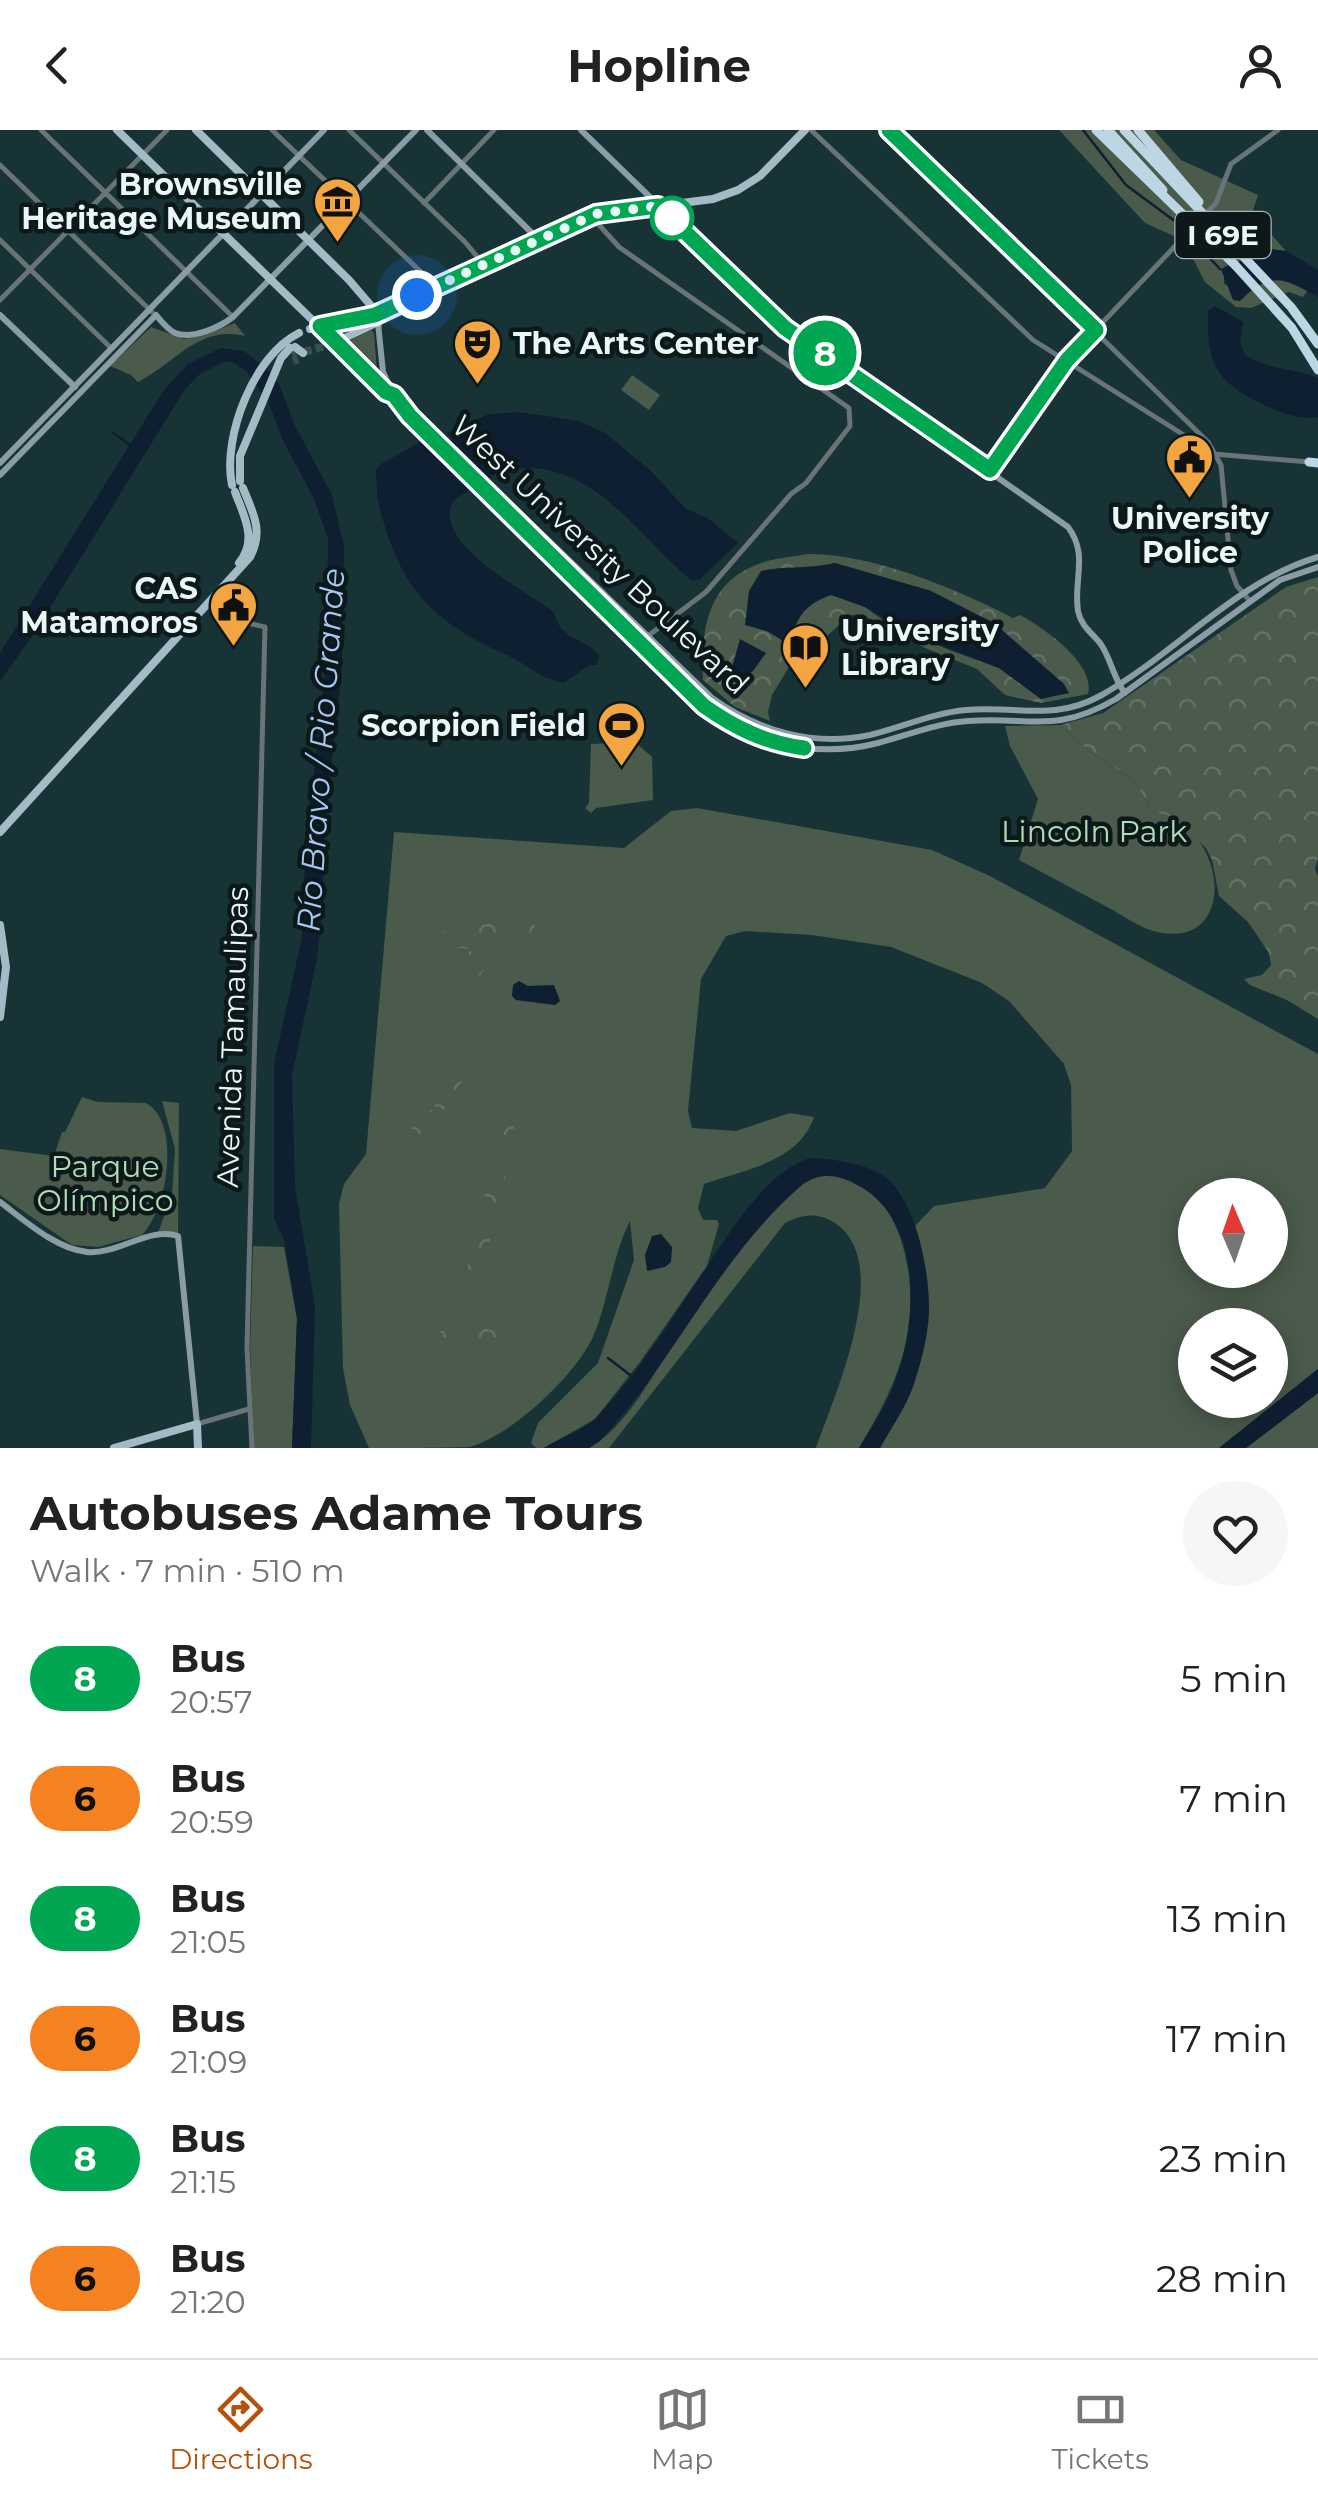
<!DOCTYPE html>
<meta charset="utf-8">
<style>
body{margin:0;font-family:Montserrat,sans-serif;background:#f6f6f6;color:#222;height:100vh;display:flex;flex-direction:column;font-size:38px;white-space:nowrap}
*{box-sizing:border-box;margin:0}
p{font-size:32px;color:#767676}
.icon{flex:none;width:55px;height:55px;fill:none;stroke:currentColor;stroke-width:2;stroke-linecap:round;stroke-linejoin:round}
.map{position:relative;height:1318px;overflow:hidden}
.panel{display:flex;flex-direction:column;background:#fff;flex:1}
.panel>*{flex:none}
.badge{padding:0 20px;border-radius:32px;font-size:35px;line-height:65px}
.needle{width:65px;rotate:358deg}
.controls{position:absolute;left:1178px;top:1048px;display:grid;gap:20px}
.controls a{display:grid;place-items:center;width:110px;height:110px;border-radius:50%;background:#fff;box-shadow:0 5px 25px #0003;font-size:50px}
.you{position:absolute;width:50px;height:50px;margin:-25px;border:8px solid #fff;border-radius:50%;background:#1a73e8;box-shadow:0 0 0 15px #1a73e833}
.map>.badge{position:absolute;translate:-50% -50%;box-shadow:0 0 0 5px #fff}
.round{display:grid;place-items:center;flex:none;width:105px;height:105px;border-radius:52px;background:#f6f6f6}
.overview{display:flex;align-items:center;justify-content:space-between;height:170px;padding:0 30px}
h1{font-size:48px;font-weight:700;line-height:75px}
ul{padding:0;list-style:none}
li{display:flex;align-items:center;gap:30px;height:120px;padding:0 30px}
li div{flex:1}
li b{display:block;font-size:38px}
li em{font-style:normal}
li .badge{min-width:110px;font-weight:700;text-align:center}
header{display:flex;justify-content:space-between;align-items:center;height:130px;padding:0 30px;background:#fff;font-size:45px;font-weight:700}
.tab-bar{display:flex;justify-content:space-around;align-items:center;height:140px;border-top:2px solid #e0e0e0;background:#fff;font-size:28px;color:#767676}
.tab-bar a{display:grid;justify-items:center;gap:5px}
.tab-bar .active{color:#b45309}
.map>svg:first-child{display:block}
.green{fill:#4a5a4b;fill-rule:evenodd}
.forest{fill:url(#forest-crowns);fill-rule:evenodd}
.water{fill:#0f1f32}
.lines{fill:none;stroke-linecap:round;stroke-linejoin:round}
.stream{stroke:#0f1f32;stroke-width:2.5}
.primary-tunnel{stroke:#365152;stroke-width:8;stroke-dasharray:8 4;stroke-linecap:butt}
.tertiary{stroke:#697479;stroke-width:5}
.secondary{stroke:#8b9ca4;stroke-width:6}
.primary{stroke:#a4bbc5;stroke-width:8}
.motorway{stroke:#bcd7e3;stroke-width:9}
.motorway-bridge{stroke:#bcd7e3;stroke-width:9}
.line-casing{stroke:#fff;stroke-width:22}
.line{stroke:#00a651;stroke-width:15}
.walk{stroke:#e8f8f9;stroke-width:10;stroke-dasharray:0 18}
.stop-dot{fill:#fff;stroke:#00a651;stroke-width:5}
.labels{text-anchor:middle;stroke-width:9;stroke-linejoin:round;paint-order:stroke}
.shield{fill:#0c1819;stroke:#a6b5b6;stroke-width:2.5}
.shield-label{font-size:28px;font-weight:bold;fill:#e8f8f9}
.poi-label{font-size:30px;font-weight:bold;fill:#e8f8f9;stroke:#0c1819;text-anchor:end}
.street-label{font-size:30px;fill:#e8f8f9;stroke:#0c1819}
.park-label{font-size:30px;fill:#afddb5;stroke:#0c1819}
.water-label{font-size:32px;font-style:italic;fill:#a5c8f4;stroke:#0c1819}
</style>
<header><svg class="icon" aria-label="back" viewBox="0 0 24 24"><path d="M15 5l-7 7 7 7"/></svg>Hopline<svg class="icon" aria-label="person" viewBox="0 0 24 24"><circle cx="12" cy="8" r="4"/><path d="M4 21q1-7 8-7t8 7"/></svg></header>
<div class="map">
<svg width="1318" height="1318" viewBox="0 0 1318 1318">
<defs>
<pattern id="forest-crowns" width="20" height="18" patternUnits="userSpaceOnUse" patternTransform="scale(2.5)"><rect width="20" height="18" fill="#4a5a4b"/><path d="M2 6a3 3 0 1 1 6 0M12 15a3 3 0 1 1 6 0" fill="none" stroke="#647266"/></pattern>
</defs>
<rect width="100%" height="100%" fill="#173335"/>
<path class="green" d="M1059 0H1154L1181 30 1258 65 1252 83 1286 121 1270 119 1224 137V154L1247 163 1261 153 1285 148 1307 161 1303 167 1289 162 1251 178 1236 177 1205 152 1187 117 1176 107 1145 93Z
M235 193 245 206C198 195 176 233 138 252L131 245 110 236 151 197 184 209 201 206Z
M371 200 374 203 377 242 348 217 351 210Z
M632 245 660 265 649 280 621 260Z
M1060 595 1089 621 1134 650 1152 681C1159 683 1168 685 1174 688 1232 721 1231 825 1150 800 1136 795 1122 785 1109 778 1079 762 1049 746 1019 730L1038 669 1010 616 1005 596Z
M635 612 652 627 653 670 596 678 591 683 585 678 589 673 591 614Z
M697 678 932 720 990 746 1318 924V1239L1219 1318H880C924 1243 940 1181 915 1096L934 1076 1045 1058 1072 1021 1071 955 1064 934 1009 871 982 853 891 817 812 805 745 801 726 806 701 849 688 981 692 998 736 1001 790 983 814 987C799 1032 744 1040 704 1054L698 1078 703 1090H717L719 1094 707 1136 640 1232 595 1289 544 1318H536L531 1313 538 1293 598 1233 634 1130 630 1091C612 1126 609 1170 593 1207 575 1246 510 1307 469 1317 441 1318 398 1318 369 1318L350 1275 343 1238 339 1074 344 1054 366 1024 394 702 624 718 671 681ZM1195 1065H1270V1140H1195ZM1195 1195H1270V1270H1195Z
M82 967 98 972 146 973C182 993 167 1081 142 1105L98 1117 72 1115 0 1065V1019L54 1026 62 1002H65Z
M162 971 179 973 178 1103H158L172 1064 175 1019Z
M821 1045C903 1043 920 1152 906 1213 897 1252 879 1284 859 1318H816C834 1266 895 1133 835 1093 818 1082 802 1084 785 1093L609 1318H589C628 1295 651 1247 675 1211 705 1165 738 1115 778 1077 791 1064 803 1051 821 1045Z
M253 1116 284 1117 297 1189 292 1318H254L250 1218Z
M1318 1263V1318H1246Z"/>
<path class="forest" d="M807 424C871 423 957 459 1013 488L1020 485C1044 498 1096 534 1088 564L1041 573 1005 565 977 539 925 518 865 486 850 485 826 507 795 527 772 565 768 582 770 591 735 577 703 550C701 500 706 452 761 433 775 428 792 427 807 424ZM835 433 931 461 1041 569 999 538 949 520 884 491 865 477 831 464C802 476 797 487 789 514L767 501 746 495 777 438 810 439Z
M1318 447V728L1315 739 1318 746V889L1287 870 1250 855 1244 849 1262 845 1271 835 1269 823 1248 792 1219 766 1212 730 1206 718 1175 688 1152 681 1134 650 1089 621 1060 595 1103 583 1286 457Z
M515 789H532L538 803 536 818 523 802 503 810 476 852 469 854 462 847 470 819 453 817 435 820 426 814V805Z
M467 914C479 943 436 996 412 1009L406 1008C413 991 431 985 438 971 451 947 442 934 467 914Z
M505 984 512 990 517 1010 499 1067 485 1135 472 1148 468 1139V1125L499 1014 492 989Z
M484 1184 485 1197 489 1200 516 1193C509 1212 496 1208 479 1211 471 1212 461 1218 453 1221L436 1212 434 1204 447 1199 464 1197Z"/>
<path class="water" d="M1270 119 1286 121 1318 140V167C1284 148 1271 140 1240 171L1233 170 1221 139Z
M1215 176 1243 192 1240 213 1245 225C1268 240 1293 238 1318 248V287C1298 290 1282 283 1264 275 1217 252 1206 236 1208 181Z
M221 218 244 221 268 240 279 254 294 294 332 365 344 416 342 537 325 698 321 795 316 833 292 945 295 1057 315 1176 311 1318H292L297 1188 284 1110 274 1089V934L302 807 306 697 320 599 327 514 328 409 314 369 283 310 268 272 246 241 232 232H223L200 244 185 259 35 502 0 551V523L164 260 188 234Z
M519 282 579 291 605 303 650 340 685 378 709 389 738 413 699 450H691C640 408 599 338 526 338 512 338 501 338 490 348L456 315 444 326 475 357C467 363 454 367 451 376 438 416 525 461 550 479 557 484 556 492 561 498 572 511 590 512 599 526L597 535H589L565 552C545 552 529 536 511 527 430 491 399 458 378 371 376 360 378 351 375 341L381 334 422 311 439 322 452 309 447 303 489 284Z
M835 433 931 461 994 493 1064 554 1069 563 1041 569 999 538 906 502 865 477 831 465C805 474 795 488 790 515L767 501 745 495 749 461 761 441C785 436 810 439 835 433Z
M740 509 766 523 753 541 734 552 729 548Z
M519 851 528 856 554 855 560 871 555 875 516 870 512 866 513 855Z
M810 1028C832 1029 857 1032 877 1042 916 1061 930 1143 929 1182 928 1207 921 1233 913 1257 905 1279 891 1298 880 1318H859C871 1298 885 1278 893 1257 917 1196 925 1095 861 1057 841 1045 822 1041 803 1054 718 1127 675 1231 600 1311L589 1318H544C561 1307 583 1301 597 1287 636 1247 674 1185 706 1138 729 1103 768 1040 810 1028Z
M661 1104 672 1117 671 1132 665 1137 647 1141 645 1125 652 1106Z
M1318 1239V1263L1246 1318H1219Z"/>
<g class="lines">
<path class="stream" d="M1083 0 1126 55 1176 92 1220 139
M112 302 131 316
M608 1228 630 1245"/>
<path class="primary-tunnel" d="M304 222 332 214
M292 225 296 223
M293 231 298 229"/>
<path class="tertiary" d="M41 0 233 187
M272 0 420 141 434 159
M349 0 465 112 485 136
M811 0 1033 210 1214 324 1309 332
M889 0 1208 312 1221 335 1231 440 1237 456 1250 471
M0 35 152 182
M424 73 494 0
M591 86 619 117 849 278 850 296 806 353 791 364 706 462 640 512
M0 110 111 218
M0 170 167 0
M807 250 830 228
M991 340 1067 230 1216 73 1231 34 1278 0
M228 453 244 470 243 492 265 497 247 1218 252 1318
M197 1294 249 1279"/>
<path class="secondary" d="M427 0 539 110
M581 0 785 198 1068 397C1089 425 1073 450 1078 481 1081 496 1091 502 1100 513 1111 528 1113 548 1125 563
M0 185 75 257
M378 193 383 242 393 264
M335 212 394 265 440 316 704 576C756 613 815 629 878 613 908 605 937 593 968 591 1031 586 1053 605 1116 569L1280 450 1318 437
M406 278 415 282 712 568C758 601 813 617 870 605 902 597 933 583 966 580 1016 575 1052 592 1100 566 1174 525 1236 451 1318 427
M0 333 324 0
M0 345 156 185C161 191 168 200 175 203 192 210 220 197 233 187L416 0
M0 1072C24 1090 56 1119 87 1122 117 1125 150 1096 178 1106L197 1294"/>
<path class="primary" d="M117 0 335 212
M196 0 349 150 373 178 378 193
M310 199 375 185 596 84 713 69 738 60 760 46 805 0
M332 214 479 144 485 136
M295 217 303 223
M240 351V326L281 228 290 218
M232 355C222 307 254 225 299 203
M235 362C244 386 258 410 239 433
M0 702 250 427C264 401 253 383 243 358
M0 795 6 837 0 887
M114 1318 197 1294 198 1318"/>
<path class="motorway" d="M1235 135 1292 198 1318 240
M1309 332 1318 333"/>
<path class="motorway-bridge" d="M1096 0 1235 135
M1108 0 1163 60
M1124 0 1291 177 1318 214
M1138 0 1199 72"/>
</g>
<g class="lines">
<defs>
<path id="line" d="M804 618C766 613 735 598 704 576L410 286 394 265 386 262 320 196 375 185 596 84 658 76 785 198 990 340 1067 230 1096 200 889 0"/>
</defs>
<use href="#line" class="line-casing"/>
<use href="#line" class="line"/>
<path class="walk" d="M417 165 596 84 658 76 672 88"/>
</g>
<defs>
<symbol id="museum-pin" viewBox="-11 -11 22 30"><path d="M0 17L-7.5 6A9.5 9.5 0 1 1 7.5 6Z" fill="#f2a541" stroke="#0c1819"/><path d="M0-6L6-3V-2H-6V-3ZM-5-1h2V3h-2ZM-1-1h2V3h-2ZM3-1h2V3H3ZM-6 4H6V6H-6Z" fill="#111"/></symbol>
<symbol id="theatre-pin" viewBox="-11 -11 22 30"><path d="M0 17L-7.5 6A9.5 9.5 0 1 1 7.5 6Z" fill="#f2a541" stroke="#0c1819"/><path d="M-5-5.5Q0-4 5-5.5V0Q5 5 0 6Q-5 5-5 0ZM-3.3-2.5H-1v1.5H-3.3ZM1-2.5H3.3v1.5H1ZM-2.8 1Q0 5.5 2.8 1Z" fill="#111"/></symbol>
<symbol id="civic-pin" viewBox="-11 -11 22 30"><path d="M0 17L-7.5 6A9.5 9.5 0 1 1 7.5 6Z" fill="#f2a541" stroke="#0c1819"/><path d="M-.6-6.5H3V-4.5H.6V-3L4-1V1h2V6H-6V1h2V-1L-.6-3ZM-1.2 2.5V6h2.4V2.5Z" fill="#111"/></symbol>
<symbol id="library-pin" viewBox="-11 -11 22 30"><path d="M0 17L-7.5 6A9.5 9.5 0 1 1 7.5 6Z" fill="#f2a541" stroke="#0c1819"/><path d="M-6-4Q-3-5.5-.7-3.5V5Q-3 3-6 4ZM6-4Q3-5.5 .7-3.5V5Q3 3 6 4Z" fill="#111"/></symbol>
<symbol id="stadium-pin" viewBox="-11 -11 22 30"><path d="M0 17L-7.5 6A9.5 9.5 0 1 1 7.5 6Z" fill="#f2a541" stroke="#0c1819"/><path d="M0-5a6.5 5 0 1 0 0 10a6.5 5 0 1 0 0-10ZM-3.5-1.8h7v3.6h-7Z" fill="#111"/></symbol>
</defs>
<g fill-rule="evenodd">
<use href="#museum-pin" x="310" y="44" width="55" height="75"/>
<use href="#theatre-pin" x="450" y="186" width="55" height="75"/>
<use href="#civic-pin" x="1162" y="300" width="55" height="75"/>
<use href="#civic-pin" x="206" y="448" width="55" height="75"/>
<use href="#library-pin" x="778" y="490" width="55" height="75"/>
<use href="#stadium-pin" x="594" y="568" width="55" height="75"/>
</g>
<circle class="stop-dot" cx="672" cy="88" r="20"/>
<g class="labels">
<rect class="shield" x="1175.5" y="82" width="95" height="46" rx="8"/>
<g class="shield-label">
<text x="1223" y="115">I 69E</text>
</g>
<g class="poi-label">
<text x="302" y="65">Brownsville<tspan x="302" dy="34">Heritage Museum</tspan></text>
<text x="513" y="224" text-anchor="start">The Arts Center</text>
<text x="1190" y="399" text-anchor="middle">University<tspan x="1190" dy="34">Police</tspan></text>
<text x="198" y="469">CAS<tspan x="198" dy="34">Matamoros</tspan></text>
<text x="841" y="511" text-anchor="start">University<tspan x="841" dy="34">Library</tspan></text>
<text x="586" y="606">Scorpion Field</text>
</g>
<g class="street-label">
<text transform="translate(600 425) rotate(43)" y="10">West University Boulevard</text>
<text transform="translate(233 907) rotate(-88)" y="10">Avenida Tamaulipas</text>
</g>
<g class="park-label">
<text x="1094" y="712">Lincoln Park</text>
<text x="105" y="1047">Parque<tspan x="105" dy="34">Olímpico</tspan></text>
</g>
<g class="water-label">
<text transform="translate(321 620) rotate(-86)" y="11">Río Bravo / Rio Grande</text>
</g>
</g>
</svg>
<div class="controls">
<a><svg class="needle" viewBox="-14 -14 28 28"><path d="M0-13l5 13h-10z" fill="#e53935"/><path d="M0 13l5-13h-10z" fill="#767676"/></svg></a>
<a><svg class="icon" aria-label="layers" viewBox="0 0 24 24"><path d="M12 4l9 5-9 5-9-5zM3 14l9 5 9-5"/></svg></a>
</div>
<div class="you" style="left:417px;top:165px"></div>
<b class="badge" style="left:825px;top:223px;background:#00a651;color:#fff">8</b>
</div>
<section class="panel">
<div class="overview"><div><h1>Autobuses Adame Tours</h1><p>Walk · 7 min · 510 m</p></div><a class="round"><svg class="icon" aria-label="heart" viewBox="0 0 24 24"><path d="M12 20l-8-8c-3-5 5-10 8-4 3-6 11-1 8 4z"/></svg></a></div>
<ul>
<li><span class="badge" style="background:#00a651;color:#fff">8</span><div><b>Bus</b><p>20:57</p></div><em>5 min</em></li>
<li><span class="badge" style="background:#f58220;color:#111">6</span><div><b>Bus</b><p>20:59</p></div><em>7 min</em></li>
<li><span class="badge" style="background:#00a651;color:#fff">8</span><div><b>Bus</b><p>21:05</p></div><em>13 min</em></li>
<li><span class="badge" style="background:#f58220;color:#111">6</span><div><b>Bus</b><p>21:09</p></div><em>17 min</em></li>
<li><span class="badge" style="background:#00a651;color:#fff">8</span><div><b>Bus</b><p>21:15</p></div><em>23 min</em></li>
<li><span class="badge" style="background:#f58220;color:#111">6</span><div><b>Bus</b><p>21:20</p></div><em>28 min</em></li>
</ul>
</section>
<nav class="tab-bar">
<a class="active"><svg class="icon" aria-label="directions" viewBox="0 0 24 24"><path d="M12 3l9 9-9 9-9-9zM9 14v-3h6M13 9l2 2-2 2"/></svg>Directions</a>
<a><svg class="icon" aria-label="map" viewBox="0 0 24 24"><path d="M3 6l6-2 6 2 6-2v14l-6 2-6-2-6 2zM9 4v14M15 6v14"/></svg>Map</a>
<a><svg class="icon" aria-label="tickets" viewBox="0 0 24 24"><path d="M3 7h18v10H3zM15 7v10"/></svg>Tickets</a>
</nav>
